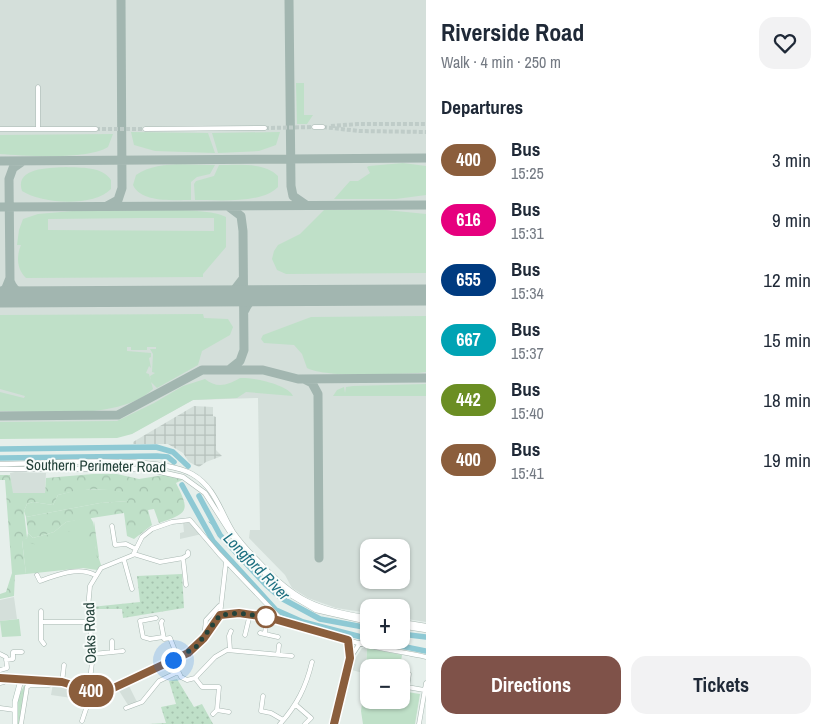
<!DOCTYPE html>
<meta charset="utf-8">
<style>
body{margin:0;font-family:"Archivo Narrow",sans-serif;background:#f2f2f3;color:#1f2937;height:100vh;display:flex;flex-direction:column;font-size:19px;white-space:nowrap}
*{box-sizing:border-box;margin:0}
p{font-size:16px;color:#747a83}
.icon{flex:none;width:28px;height:28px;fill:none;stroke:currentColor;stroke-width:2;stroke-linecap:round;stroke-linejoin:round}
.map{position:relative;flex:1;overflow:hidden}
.panel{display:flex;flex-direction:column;background:#fff;width:400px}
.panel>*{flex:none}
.badge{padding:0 10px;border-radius:16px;font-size:18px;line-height:32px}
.buttons{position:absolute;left:360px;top:539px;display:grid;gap:10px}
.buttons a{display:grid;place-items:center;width:50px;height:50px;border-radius:10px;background:#fff;box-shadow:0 1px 4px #0004;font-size:25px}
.you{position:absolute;width:25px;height:25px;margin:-12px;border:4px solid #fff;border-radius:50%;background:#1a73e8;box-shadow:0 0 0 8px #1a73e833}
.map>.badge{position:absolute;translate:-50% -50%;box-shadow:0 0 0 2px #fff}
h2{padding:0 15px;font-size:19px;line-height:45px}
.round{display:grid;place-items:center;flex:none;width:52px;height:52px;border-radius:15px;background:#f2f2f3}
.summary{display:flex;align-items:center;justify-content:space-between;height:85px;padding:0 15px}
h1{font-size:24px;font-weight:700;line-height:38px}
.primary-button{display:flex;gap:10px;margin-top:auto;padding:10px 15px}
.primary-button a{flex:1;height:58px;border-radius:15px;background:#7f5249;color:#fff;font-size:20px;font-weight:700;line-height:58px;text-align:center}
.primary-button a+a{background:#f2f2f3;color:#1f2937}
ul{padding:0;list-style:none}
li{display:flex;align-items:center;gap:15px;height:60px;padding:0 15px}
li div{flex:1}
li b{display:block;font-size:19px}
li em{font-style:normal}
li .badge{min-width:55px;font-weight:700;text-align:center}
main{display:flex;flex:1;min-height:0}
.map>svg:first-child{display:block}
.built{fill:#d4dfda;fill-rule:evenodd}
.industrial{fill:url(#industrial-grid)}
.grass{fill:#bfe0c8;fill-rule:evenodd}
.forest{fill:url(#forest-crowns)}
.park{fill:url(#park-dots)}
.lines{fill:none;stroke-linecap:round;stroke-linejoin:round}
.stream{stroke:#8ec9d4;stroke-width:1}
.river{stroke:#8ec9d4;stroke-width:5.5}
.taxiway{stroke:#a2b6b0;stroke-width:9}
.runway{stroke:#a2b6b0;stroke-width:21}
.minor-tunnel{stroke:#bfccc8;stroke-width:4;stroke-dasharray:4 2;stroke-linecap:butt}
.minor-casing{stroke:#a8b8b2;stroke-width:5}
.tertiary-casing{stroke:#a8b8b2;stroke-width:5.5}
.secondary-casing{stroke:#a4bbb3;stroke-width:6}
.minor{stroke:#fff;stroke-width:4}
.tertiary{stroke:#fff;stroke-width:4.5}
.secondary{stroke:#fff;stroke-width:5}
.line-casing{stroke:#fff;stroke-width:11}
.line{stroke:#8b5e3c;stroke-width:8}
.walk{stroke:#24423a;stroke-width:5;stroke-dasharray:0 9}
.stop-dot{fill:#fff;stroke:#8b5e3c;stroke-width:2.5}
.labels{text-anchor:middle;stroke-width:4;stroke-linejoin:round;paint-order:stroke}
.street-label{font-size:15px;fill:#24423a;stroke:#f7fbf9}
.water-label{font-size:16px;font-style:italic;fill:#1c6f80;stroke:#f7fbf9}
</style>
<main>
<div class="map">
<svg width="426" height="724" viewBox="0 0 426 724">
<defs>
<pattern id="industrial-grid" width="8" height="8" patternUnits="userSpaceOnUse" patternTransform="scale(1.25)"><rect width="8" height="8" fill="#d4dfda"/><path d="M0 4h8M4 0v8" fill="none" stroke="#b6c1bc"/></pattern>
<pattern id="forest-crowns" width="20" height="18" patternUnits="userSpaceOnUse" patternTransform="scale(1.25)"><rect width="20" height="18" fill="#bfe0c8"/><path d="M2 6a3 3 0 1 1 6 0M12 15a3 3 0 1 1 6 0" fill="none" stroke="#a4c1ad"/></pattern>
<pattern id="park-dots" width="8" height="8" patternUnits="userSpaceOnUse" patternTransform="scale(1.25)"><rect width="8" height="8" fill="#bfe0c8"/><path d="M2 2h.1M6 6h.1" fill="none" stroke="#a4c1ad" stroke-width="1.8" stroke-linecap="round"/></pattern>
</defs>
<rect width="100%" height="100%" fill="#e6efeb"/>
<path class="built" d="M0 0H426V622L401 618V608H369V613L336 608 308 598 292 588 285 575 249 538 250 530H260L258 398 193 400 131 434 0 438ZM369 548H401V580H369Z
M15 472 46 473 45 493H12L10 473Z
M189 521 202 534 180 539V533L184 532 183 522Z
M14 597 17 619 0 621V600Z
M362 648H367L366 674 352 670 355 659Z
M53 684 74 687 72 698 51 695Z
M128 684 137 702 128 705 118 689Z"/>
<path class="industrial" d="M194 406 213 407V416L216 417V450L222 456 206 462 199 467 189 462 183 453 168 444H133V442Z"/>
<path class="grass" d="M296 83H304V115H313L307 124H297Z
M131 132 208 133 215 153 155 151 134 145Z
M280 132 276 145 259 151 218 153 212 133Z
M113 134 108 147C88 160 25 156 0 154V135Z
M403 163 426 166V195L396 199H334L350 181H358L370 173 367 167 369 166Z
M215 165 210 174 197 177 191 182V200C174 200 141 203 133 185L136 175C157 160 190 165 215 165Z
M219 165C237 165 265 162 278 176V187C262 204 217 200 195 200L194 184 196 181 214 176Z
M66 167C81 168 102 166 111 180V189C94 207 42 204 22 191 14 167 51 168 66 167Z
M324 210H386L426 214V273L286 274 277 270 272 259 274 251 278 245 300 234Z
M73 211C103 211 205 205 226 217V247L203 274V277L26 278C17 269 16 257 21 245H17L19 230 23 219 38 214ZM140 218H214V231L48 230V219Z
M203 314 204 318 228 319 233 327 230 335 202 351 198 365 157 388 151 382 150 376 155 373 152 372 153 354 150 349H156V347H147V350H131V347H127V351L151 353V357L149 358 151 368 149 366 146 373 149 374 153 389C119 421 43 411 0 411V392L24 398 25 396 0 389V315Z
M426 316V372L418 373C392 374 326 378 307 368L302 354 294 345 264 343 261 339 263 335 311 317Z
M240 378C252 377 289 385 293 396L246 392 237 398 193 400 132 434 117 438 0 439V422L117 421 154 403 183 386 205 379C217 389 228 385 240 378Z
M426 384V396H333L337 390 344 387 345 393 346 387 353 386Z
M110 489 129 494V501L100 503 26 517 24 511 27 504 33 502 53 505 58 495 78 490Z
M90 517 93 522 95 546 101 565 97 570 83 568 26 574 22 540 27 538 28 533 33 538 54 532 66 522Z
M19 619 21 636 2 637 0 621Z
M367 648 402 655 400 667 369 668V700H401V691L420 694 415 724H363L361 711 366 674Z
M25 684 20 724H17V699Z"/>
<path class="forest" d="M93 474H117L139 479 170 474 184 479 176 483C190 511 189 513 159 523L154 509 148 510 152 525 134 539 127 536 124 513 66 522 54 532 33 538 28 533 26 517 100 503 128 501 129 495C106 486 82 489 58 495L53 505 33 502 27 504 24 511 27 538 22 541 26 574 15 575 14 596 0 599V594L6 592 12 573 5 480H0V475H10L13 493H45L46 478Z
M94 521 99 557 97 558 95 546 89 544 86 535 93 527Z
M83 525 82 541 74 545 73 541 76 536 74 532H68V528Z
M51 534 53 538 40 546 27 542 28 538 37 539Z"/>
<path class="park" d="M182 574 184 608 123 618 122 609H92L91 607 140 602 137 576Z
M177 679 194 707 202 704 213 724H149L166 723 161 707 176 704 169 681Z"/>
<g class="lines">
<path class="stream" d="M209 522 215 527"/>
<path class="river" d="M0 449 156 447 173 452 188 466
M0 458 157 456 168 457 174 462
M182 485 213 541 276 610 303 622 369 639
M199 496 220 535 266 585 281 598 320 619 369 628
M401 634 426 637
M371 640 426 651"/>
<path class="taxiway" d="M289 0 291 186 293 196 306 205
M0 161 426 158
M23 161 13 168 9 179 10 281C16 297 29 296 44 297
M107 206 118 200 122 188 121 0
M0 207 426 205
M229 207 241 216 243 231 244 350 240 361 230 369
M0 294 6 288 10 278
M207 296 232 293 242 280
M245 310C251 294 265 297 280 295
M304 379 312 383 318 394 319 558
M0 416 118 415 202 370H263L298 379 426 378"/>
<path class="runway" d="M0 297 426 295"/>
<path class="minor-tunnel" d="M331 126 358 124H426
M323 127 359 131 426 132
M265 128 314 127
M96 129H145"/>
<defs>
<path id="minor" d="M314 127H323
M38 128V87
M0 129H96
M145 129 265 128
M112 526 115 545 126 544 136 549
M134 554 160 562 183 558 186 585
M183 558 188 555V552
M124 560 132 589
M37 575 40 581C56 575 79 566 95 575
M41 611V640L44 644
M220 615C261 609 317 631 358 643 380 649 403 652 426 657
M220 615 226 562
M156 618 140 621 143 637 150 639 163 637
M162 621 161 623 164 639 170 638 178 658
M41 622H90
M260 633 278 637
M265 633 267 617
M245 635 250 614
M204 638 206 620 219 606
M348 640 350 658
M112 641V651
M230 650 229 636 231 631
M0 654 6 657 7 668 0 670
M93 654 123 651
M278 654 279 645
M6 660 13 659V652H22
M173 660 181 677 187 680 195 678
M409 674 407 687 424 690
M195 678 215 657 227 650 292 656
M195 678 202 687H219L217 710 213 714
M21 680 62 683 96 692 110 690 188 653 204 638 220 615
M0 683 4 682
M62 683 64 665
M263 696 261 711 271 713 283 720
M296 705 311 718 305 724
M87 706 98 702 107 694V691
M0 708 15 710
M126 708 142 702 159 681 178 672
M217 710 229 712
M82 721 87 706 93 654 88 608 90 586 101 568 133 555 142 537 152 529 172 522 190 520 219 554 279 617V620
M21 724 27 687 30 685H49L50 681
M280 724C297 705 306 687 312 662
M334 724 350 658 360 643
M419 724 426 683"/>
<path id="tertiary" d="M0 464C43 464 158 454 192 474 215 487 220 511 233 532 240 542 249 552 258 561 294 600 316 610 369 618
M0 469H147L183 477 205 493 237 543 277 587 316 610 369 622
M401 622 426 626
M401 626 426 630"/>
<path id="secondary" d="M0 677H14L21 680 15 702V724"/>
</defs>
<use href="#minor" class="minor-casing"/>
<use href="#tertiary" class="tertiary-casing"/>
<use href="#secondary" class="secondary-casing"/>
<use href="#minor" class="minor"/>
<use href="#tertiary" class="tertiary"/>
<use href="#secondary" class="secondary"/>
</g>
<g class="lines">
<defs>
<path id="line" d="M0 678 62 682 96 692 107 691 188 653 204 638 220 615 239 613 267 617 348 640 350 658 334 724"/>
</defs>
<use href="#line" class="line-casing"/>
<use href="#line" class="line"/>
<path class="walk" d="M173 660 196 647 220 615 239 613 266 617"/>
</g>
<circle class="stop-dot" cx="266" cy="617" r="10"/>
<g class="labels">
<g class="street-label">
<text transform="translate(96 466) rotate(1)" y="5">Southern Perimeter Road</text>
<text transform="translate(90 633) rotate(-92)" y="5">Oaks Road</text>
</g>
<g class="water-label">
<text transform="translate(257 566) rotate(46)" y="6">Longford River</text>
</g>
</g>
</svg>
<div class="buttons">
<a><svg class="icon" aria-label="layers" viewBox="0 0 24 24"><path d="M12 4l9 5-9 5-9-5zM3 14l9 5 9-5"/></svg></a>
<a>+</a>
<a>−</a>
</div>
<div class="you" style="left:173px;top:660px"></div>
<b class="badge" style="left:91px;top:691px;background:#8b5e3c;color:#fff">400</b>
</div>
<section class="panel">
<div class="summary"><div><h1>Riverside Road</h1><p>Walk · 4 min · 250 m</p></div><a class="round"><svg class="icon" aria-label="heart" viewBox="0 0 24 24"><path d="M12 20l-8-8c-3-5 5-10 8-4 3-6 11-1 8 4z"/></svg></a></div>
<h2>Departures</h2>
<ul>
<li><span class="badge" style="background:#8b5e3c;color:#fff">400</span><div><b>Bus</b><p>15:25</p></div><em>3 min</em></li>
<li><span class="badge" style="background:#e6007e;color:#fff">616</span><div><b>Bus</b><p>15:31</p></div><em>9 min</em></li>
<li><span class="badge" style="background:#003b80;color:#fff">655</span><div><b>Bus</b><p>15:34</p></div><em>12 min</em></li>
<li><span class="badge" style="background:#00a3b4;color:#fff">667</span><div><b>Bus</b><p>15:37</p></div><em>15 min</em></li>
<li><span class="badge" style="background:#6b8e23;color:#fff">442</span><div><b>Bus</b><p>15:40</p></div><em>18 min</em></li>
<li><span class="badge" style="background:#8b5e3c;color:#fff">400</span><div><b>Bus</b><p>15:41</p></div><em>19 min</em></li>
</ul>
<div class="primary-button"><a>Directions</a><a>Tickets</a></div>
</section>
</main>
